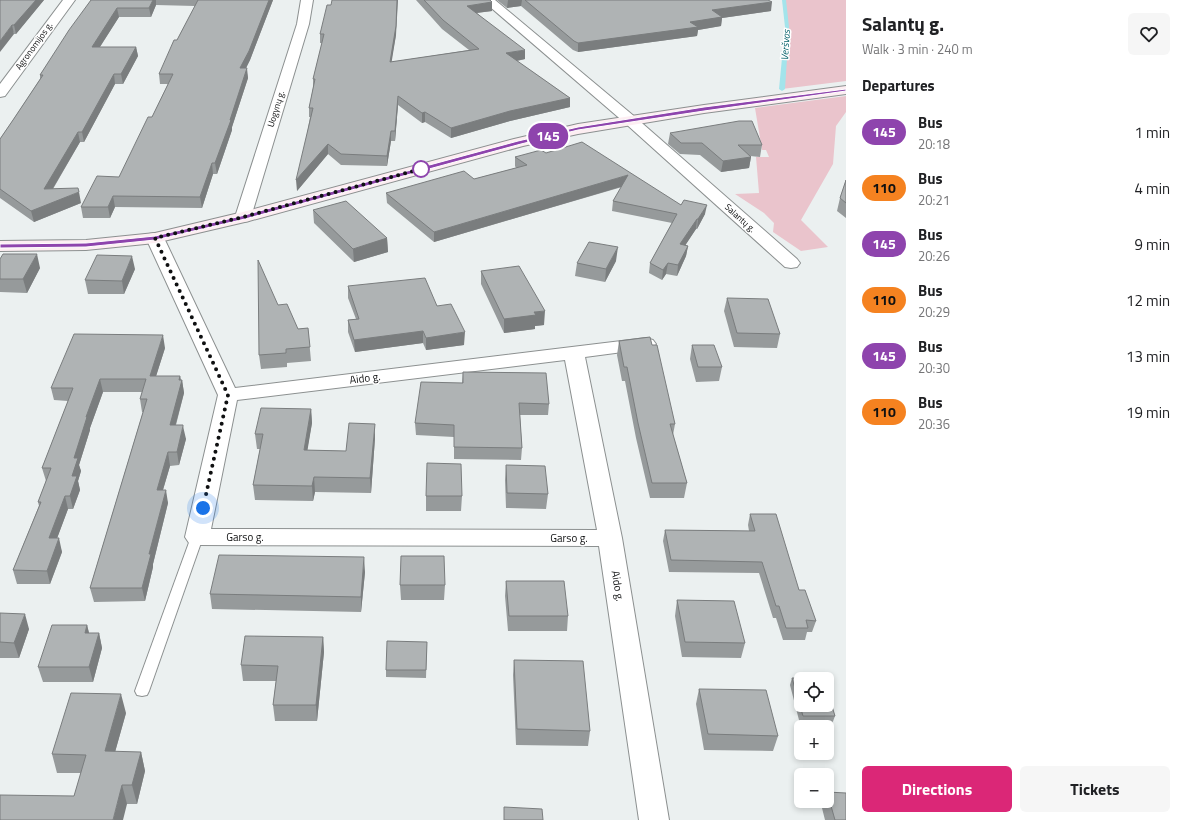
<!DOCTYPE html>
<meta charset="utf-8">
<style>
body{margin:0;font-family:"Titillium Web",sans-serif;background:#f6f6f6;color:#202124;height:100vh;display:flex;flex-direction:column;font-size:15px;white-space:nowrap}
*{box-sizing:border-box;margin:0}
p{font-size:13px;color:#757577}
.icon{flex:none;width:22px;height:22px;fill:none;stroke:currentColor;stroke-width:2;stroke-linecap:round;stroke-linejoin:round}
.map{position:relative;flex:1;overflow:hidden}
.sheet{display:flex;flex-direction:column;background:#fff;width:340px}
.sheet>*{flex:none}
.badge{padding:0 8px;border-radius:13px;font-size:14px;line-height:26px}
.controls{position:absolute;left:794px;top:672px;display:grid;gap:8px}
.controls a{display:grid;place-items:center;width:40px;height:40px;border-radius:6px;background:#fff;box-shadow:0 2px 6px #0003;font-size:20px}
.you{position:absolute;width:20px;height:20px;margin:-10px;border:3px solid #fff;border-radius:50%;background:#1a73e8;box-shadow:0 0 0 6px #1a73e833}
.map>.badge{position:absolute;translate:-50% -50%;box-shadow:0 0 0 2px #fff}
h2{padding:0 16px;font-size:15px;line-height:36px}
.round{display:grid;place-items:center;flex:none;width:42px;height:42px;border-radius:6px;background:#f6f6f6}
.head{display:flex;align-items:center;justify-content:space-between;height:68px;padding:0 16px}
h1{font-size:19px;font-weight:700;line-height:30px}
.primary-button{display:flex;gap:8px;margin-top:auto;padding:8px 16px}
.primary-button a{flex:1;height:46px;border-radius:6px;background:#db2777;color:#fff;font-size:16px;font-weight:700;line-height:46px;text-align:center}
.primary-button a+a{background:#f6f6f6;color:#202124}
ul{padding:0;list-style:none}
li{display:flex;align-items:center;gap:12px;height:56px;padding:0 16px}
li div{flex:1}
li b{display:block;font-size:15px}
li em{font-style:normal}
li .badge{min-width:44px;font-weight:700;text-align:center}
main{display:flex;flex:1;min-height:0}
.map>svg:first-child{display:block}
.green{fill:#eac4cc}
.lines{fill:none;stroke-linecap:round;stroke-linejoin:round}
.stream{fill:#a3e4eb;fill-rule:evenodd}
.lane-casing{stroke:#8c9090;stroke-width:2}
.street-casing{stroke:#8c9090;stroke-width:2}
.secondary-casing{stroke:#8c9090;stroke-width:2}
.lane{fill:#fff;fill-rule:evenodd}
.street{fill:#fff;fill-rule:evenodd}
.secondary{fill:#fdeef2;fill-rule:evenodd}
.wall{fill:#969a9b}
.shaded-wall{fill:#7a7d7e}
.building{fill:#afb3b4;stroke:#7a7d7e}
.line{fill:#8e44ad;stroke:#fff}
.walk{stroke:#0f1011;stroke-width:4;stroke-dasharray:0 7.2}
.stop-dot{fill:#fff;stroke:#8e44ad;stroke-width:2}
.labels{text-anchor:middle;stroke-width:3;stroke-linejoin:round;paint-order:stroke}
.far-street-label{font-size:9px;fill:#0f1011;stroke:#fff}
.far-water-label{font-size:10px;font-style:italic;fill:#005f67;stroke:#fff}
.street-label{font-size:11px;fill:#0f1011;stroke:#fff}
</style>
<main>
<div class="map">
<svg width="846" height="820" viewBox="0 0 846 820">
<rect width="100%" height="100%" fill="#ebf0f0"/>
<path class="green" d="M784 0H846V81L782 89 787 27Z
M846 96V112L836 126 833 164 801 220 828 247 801 251 773 232 774 223 764 213 735 194 759 193 756 157H769L766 150H762L755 108Z"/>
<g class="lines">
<path class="stream" d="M782 0H786L789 27 785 89 782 91 779 89 785 27Z"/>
<defs>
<path id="lane" d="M197 533 201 534 203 537 149 691 147 695 142 696 137 695 135 691 191 537 193 534Z"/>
<path id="street" d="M63 0H75L5 96 0 97V84Z
M301 0H313L309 24 251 217 249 221 243 222 237 221 235 217 297 24Z
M482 0H495L635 117 797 259 800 263 797 267 791 268 785 267 625 123Z
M155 233 161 234 164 238 235 388 646 338 653 340 656 344 653 348 585 357 622 538 669 820H639L599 546 197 545 189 543 185 537 218 395 146 238 149 234ZM565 360 597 530 211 529 237 400Z"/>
<path id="secondary" d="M846 86V94L704 113 578 134 523 146 249 221 155 243 86 250 0 251V241L86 240 155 233 239 213 514 139 578 124 704 105Z"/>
</defs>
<use href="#lane" class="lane-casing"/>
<use href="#street" class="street-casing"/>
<use href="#secondary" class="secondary-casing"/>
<use href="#lane" class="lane"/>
<use href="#street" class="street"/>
<use href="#secondary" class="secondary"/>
</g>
<path class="wall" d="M0 0H44L16 34H14Z
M91 0H273L250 60 246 68 248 78 232 127V130L217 174H213L202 208 115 207 110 218H83L81 207 119 177 152 117 168 84H160L159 74 195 6 156 5 151 17H119L100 47H136L138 56 123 84H115L84 142H80L53 189 81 203 34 222 0 198V139L13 120 40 79V75Z
M416 0H490L492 2V11L477 13 525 59 517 61 570 98V107L510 121 451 138 425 122 422 123 398 105 395 141H391L387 166 341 165 328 154 297 191 310 117H309V108L313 88V79L322 43H320V34L396 35 391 62 469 50 442 29Z
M497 0H768L771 11 722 18 721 26 698 30 697 36 578 52 573 50 521 6 507 8Z
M670 133 762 145 760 157 750 156 751 157 749 168 721 172 700 155 680 154 668 144Z
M546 153 705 214 697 229H696L685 245 688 246 686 256 677 276 666 274 662 280 649 273 650 263 672 223 612 211 613 201 622 187 434 242 387 203 386 193 474 179 516 168 515 166V157Z
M846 180V218L837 211 840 198Z
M313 210 387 238 388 252 354 262 314 223Z
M0 259 40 268 27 293 0 292Z
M616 261 605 282 575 276 577 263Z
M135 269 124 294H88L85 280Z
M481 271 544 325 535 326V329L504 333 481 284Z
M348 286 437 306 464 345 426 350 423 343 355 352 348 332V320L356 319 348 298Z
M727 298 780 334 777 348 734 347 724 311Z
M278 305 298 329 308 328 311 361 287 363V367L261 369 259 355Z
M619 341 652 345 675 424 673 435 687 483 684 498H650L636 438 625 381H622L617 355Z
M692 345 722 367 719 381 696 382 690 359Z
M165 348 156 376H180L181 380H182L184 393 176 425 186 439 179 465 170 466 163 490 168 503 153 564V567L145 601 94 602 90 588 143 412H142L140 399 142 392H103L90 428V430L79 465 81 471 78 481 80 490 73 509H68L57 538 62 552 50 584H17L13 570 39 506 38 502 46 481 42 468 68 401 54 400 51 388Z
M463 372 549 404 548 415H520L522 448 521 460 454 459V437L416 435 415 423 462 383Z
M311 409 312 423 307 450 346 451 375 438 371 493 315 492 313 501 255 500 253 485 260 449H257L255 434Z
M506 465 548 494 546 509 506 508 505 480Z
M426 496H462L461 511H426Z
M750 514 799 590 816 621 812 632H807L805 640H783L776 618H773L759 573 669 572 663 541 665 530 749 531 748 525Z
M365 572 361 612 212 609 210 594Z
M506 581 568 616 567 631H508L505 596Z
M400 585H445L444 600H401Z
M677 600 745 643 741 658 682 657 675 616Z
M0 613 29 629 19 658H0Z
M87 625 89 633H99L102 648 93 682H43L38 667Z
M323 637 324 652 317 721H275L273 705 276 681H243L241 665Z
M427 642 426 678 386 677V670Z
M514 660 590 731 588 746 516 745 513 675Z
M792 678 835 716 832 724H800L790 685Z
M699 689 778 736 773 751 704 750 696 704Z
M126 713 115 752H141L145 771 137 804H127L74 796 81 773H57L52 754Z
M827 792 846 820H825L822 808 824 801H827Z"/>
<path class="shaded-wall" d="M36 0H44L16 34 14 25Z
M153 0H156V5L151 17 149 8Z
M269 0H273L250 60 241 78 240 68Z
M397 0H398L396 35 390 72V62Z
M508 0H522L521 6 507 8Z
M492 2V11L467 14V6Z
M772 2 771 11 722 18 721 26 698 30 697 36 578 52V43L690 22 712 10Z
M117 8 119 17 94 56 92 47Z
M12 25 14 34 0 52V41Z
M136 47 138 56 123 84 121 74Z
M525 50V59L506 63V53Z
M247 68 248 78 232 127V130L217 174 215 163Z
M114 74 115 84 84 142 82 132Z
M398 96V105L395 141V131Z
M570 98V107L510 121 451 138V128L510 111Z
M425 112V122L422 123V113Z
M391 131V141L387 166V156Z
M78 132 80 142 46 200 44 189Z
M328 144V154L297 191 296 180Z
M751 157 749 168 721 172 723 161Z
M212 163 213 174 202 208 200 197Z
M628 175 627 185 434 242V232Z
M79 192 81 203 34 222 31 211Z
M113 196 115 207 110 218 108 207Z
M707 205 705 214 697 229 698 219Z
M697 219 696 229 679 255 680 244Z
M387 238 388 252 354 262 353 249Z
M688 246 686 256 677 276 678 265Z
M618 247 616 261 605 282 606 269Z
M37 254 40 268 27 293 23 279Z
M132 256 135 269 124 294 122 281Z
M668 263 666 274 662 280 663 270Z
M545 311 544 325 535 326V329L504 333V319L534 312Z
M423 331V343L355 352 354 340Z
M465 332 464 345 426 350V338Z
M163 335 165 348 152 389 150 376Z
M180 376 181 383 182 380 184 393 172 438 170 425Z
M100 379 103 392 90 428V430L79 465 81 471 78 481 80 490 73 509 70 496 74 458 86 417Z
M311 409 312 423 305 465 304 450Z
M375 424V438L371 493 370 478Z
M183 426 186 439 179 465 177 452Z
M168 452 170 466 159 503 157 490Z
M314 477 315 492 313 501 312 486Z
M166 490 168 503 153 564V567L145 601 142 588 149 554Z
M65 496 68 509 52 552 49 538Z
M59 538 62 552 50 584 47 571Z
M364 557 365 572 361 612V597Z
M25 614 29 629 19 658 14 643Z
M87 625 91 641 85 633Z
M99 633 102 648 93 682 89 667Z
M323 637 324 652 317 721 316 705Z
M121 694 126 713 110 770 105 751Z
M141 752 145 771 137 804 132 785Z
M122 785 127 804 123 820H113Z"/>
<path class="building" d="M0 0H36L14 25H12L0 41Z
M91 0H153L149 8H117L92 47H136L121 74H114L82 132H78L44 189 78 188 79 192 31 211 0 189V139L13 120 43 75H40L69 30Z
M198 0H269L249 51 240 68H247L230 120H231L215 163H212L200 197 113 196 108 207H81L97 176 119 177 148 117H152L173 74H159L174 40H177Z
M332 0H397L396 26 390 62 479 49 443 20 424 0H490L492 2 467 6 525 50 506 53 570 98 510 111 451 128 425 112 422 113 398 96 395 131H391L387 156 341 154 328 144 296 180 313 108H309L315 79H313L324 34H320L327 5H331Z
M525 0H768L772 2 712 10 722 17 690 22 698 27 578 43 574 41Z
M739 121H752L762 145H738L751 157 723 161 702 143H681L670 133Z
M582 142 681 205 684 200 707 205 698 219H697L680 244 688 246 678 265 668 263 663 270 650 263 677 214 613 201 628 175 434 232 386 193 464 171 474 179 527 165 515 157 541 150 546 153Z
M846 180V203L840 198Z
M346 201 387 238 353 249 313 210Z
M589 242 618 247 606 269 577 263Z
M3 254H37L23 279H0V259Z
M97 255 132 256 122 281 85 280Z
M258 260 278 305 287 304 298 329 308 328 310 347 286 349V353L259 355Z
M519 266 545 311 534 312 536 315 504 319 481 271Z
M425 278 437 306 451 304 465 332 426 338 423 331 354 340 348 320 359 319 348 286Z
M727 298 768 299 780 334 737 333Z
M74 334 163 335 150 376H180L179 380H182L170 425H183V426L177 452H168L157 490H166L149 554H151L142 588H90L147 399H140L146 379H100L86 417H87L74 458H78L72 476H77L70 496H65L49 538H59L47 571 13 570 41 502H38L51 468H42L73 388H51Z
M650 337 652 345H657L675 424H670L687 483H652L638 423 627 367H624L619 341Z
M692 345H714L722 367H698Z
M463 372 546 373 549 404 519 403 522 448 454 447V425L415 423 421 382 463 383Z
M261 408 311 409 304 450 346 451 349 423 375 424 370 478 314 477 312 486 253 485 263 434H255Z
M427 463 461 464 462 496H426Z
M506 465 545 466 548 494 507 493Z
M750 514H776L799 590H805L816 621 806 620 808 628H786L779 606H776L762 562 671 560 665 530 755 531Z
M219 555 364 557 361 597 210 594Z
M401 556H444L445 585H400Z
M506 581H564L568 616H509Z
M677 600 734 601 745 643 685 642Z
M0 613 25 614 14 643 0 642Z
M52 625H87L85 633H99L89 667H38Z
M245 636 323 637 316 705H273L278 666 241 665Z
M387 641 427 642 426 670H386Z
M514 660 583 661 590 731 517 729Z
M792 678H824V679H801V705H827V690L835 716H803Z
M699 689 766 690 778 736 708 734Z
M71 693 121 694 105 751 141 752 132 785H122L113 820H0V795L74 796 86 755 52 754Z
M827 792 846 793V820H835Z
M504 807 542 809 543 820H504Z"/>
<path class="line" d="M846 89V91L704 111 578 130 521 144 245 219 155 240 86 247 0 248V244L86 243 155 236 241 216 518 141 578 127 704 107Z"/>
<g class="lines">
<path class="walk" d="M203 508 228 395 155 238 243 217 421 169"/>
</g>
<circle class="stop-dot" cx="421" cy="169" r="8"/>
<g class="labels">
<g class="far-street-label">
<text transform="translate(34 46) rotate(-54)" y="3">Agronomijos g.</text>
<text transform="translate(276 109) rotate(-73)" y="3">Uogynų g.</text>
<text transform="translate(740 218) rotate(42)" y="3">Salantų g.</text>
</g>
<g class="far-water-label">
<text transform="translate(785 45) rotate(-86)" y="4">Veršvas</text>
</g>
<g class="street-label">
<text transform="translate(365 378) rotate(-7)" y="4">Aido g.</text>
<text x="245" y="541">Garso g.</text>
<text x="569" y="542">Garso g.</text>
<text transform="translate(618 586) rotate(81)" y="4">Aido g.</text>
</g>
</g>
</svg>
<div class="controls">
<a><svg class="icon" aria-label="locate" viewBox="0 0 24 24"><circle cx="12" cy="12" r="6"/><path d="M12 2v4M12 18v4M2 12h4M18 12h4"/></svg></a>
<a>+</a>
<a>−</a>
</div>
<div class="you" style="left:203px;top:508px"></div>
<b class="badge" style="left:548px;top:136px;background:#8e44ad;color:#fff">145</b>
</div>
<section class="sheet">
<div class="head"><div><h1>Salantų g.</h1><p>Walk · 3 min · 240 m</p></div><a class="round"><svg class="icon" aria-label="heart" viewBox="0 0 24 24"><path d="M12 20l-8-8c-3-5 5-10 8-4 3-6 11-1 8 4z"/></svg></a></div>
<h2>Departures</h2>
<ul>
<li><span class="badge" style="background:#8e44ad;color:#fff">145</span><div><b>Bus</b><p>20:18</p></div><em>1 min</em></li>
<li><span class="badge" style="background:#f58220;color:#111">110</span><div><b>Bus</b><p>20:21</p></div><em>4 min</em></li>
<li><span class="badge" style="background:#8e44ad;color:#fff">145</span><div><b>Bus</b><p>20:26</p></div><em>9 min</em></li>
<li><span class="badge" style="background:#f58220;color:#111">110</span><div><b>Bus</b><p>20:29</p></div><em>12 min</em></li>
<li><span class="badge" style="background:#8e44ad;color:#fff">145</span><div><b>Bus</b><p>20:30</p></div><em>13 min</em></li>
<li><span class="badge" style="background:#f58220;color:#111">110</span><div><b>Bus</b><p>20:36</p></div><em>19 min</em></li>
</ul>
<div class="primary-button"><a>Directions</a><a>Tickets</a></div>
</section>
</main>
